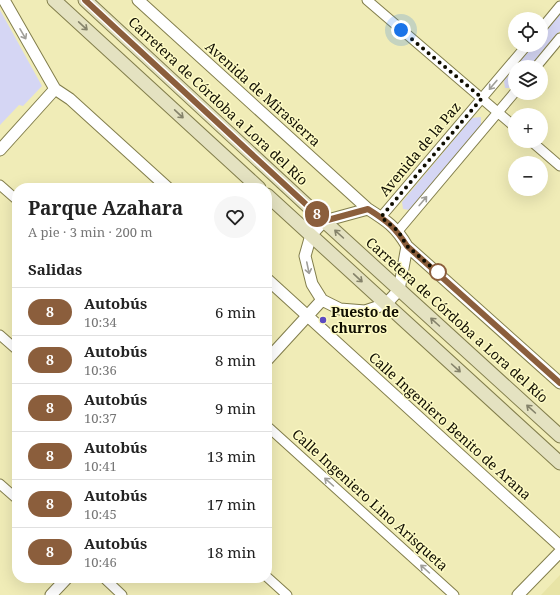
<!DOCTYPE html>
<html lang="es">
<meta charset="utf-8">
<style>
body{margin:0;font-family:"Noto Serif",serif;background:#f6f6f6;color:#222;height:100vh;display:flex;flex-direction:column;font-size:15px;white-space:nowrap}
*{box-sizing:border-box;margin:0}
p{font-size:13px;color:#767676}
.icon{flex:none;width:22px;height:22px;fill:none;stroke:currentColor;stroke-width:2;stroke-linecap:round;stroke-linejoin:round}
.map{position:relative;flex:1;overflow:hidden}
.panel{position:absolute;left:12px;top:183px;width:260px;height:400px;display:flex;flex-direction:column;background:#fff;border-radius:16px;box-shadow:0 4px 16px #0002}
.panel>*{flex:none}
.badge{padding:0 8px;border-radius:13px;font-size:14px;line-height:26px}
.buttons{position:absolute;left:508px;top:12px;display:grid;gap:8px}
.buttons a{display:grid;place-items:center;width:40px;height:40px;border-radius:50%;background:#fff;box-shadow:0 4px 16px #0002;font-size:20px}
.you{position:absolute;width:20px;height:20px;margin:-10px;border:3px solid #fff;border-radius:50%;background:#1a73e8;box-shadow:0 0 0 6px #1a73e833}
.map>.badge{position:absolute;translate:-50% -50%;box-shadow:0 0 0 2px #fff}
h2{padding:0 16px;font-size:15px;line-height:36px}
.round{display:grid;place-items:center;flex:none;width:42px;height:42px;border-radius:21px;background:#f6f6f6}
.headline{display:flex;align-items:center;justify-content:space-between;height:68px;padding:0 16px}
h1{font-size:19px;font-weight:700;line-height:30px}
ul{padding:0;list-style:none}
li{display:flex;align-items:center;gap:12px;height:48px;padding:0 16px;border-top:1px solid #e0e0e0}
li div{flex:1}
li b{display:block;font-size:15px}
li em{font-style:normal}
li .badge{min-width:44px;font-weight:700;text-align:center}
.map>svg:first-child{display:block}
.built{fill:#e8e4a6}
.green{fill:#d5d6f4}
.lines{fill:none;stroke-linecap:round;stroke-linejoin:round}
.minor-casing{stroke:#827e4c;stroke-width:11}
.tertiary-casing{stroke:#827e4c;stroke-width:13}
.secondary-casing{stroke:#827e4c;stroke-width:15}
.minor{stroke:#fff;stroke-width:9}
.tertiary{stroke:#fff;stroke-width:11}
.secondary{stroke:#e4e2c1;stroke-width:13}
.oneway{stroke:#84826a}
.oneway2{stroke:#9f9e99}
.line-casing{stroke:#fff;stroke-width:9}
.line{stroke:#8b5e3c;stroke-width:6}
.walk{stroke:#0f0d00;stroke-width:4;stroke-dasharray:0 7.2}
.stop-dot{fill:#fff;stroke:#8b5e3c;stroke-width:2}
.poi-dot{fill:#5c4ac2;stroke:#fdfac4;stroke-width:1.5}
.labels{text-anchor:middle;stroke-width:3;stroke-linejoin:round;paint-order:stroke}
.street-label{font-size:14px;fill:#0f0d00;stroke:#fdfac4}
.poi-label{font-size:14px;font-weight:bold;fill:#0f0d00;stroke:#fdfac4;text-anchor:start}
</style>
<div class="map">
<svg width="560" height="595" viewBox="0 0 560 595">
<rect width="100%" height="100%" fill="#f0ecb7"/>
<path class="built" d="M560 575V595H541Z"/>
<path class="green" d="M0 10 42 86 23 106 19 105 0 125Z
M560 14V31L530 67H515L534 45H541V36Z
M515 67V85L513 88H505L504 81Z
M481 117V126L410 210 403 209 402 202 472 118Z"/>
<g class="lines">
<defs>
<path id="minor" d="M367 0 515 127
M541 29 560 6
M536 67 560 38
M531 141 560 166
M0 185 17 200
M381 217 527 45
M398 231 515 92
M0 335 17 350
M267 426 454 595
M0 484 17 499
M267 577 287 595
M104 578 122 595"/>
<path id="tertiary" d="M4 0 55 89 70 99 168 188
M138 0 368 209
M0 150 55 89
M407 246 399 290 386 304 365 311 340 309 322 300 312 284 305 256 311 235 324 221 368 209C387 221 396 227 407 246L560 383
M267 279 560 546
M267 360 322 300
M51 595 67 578
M518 595 560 552"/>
<path id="secondary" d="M54 0 259 188
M85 0 324 221 560 436
M267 195 560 463"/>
</defs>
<use href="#minor" class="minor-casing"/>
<use href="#tertiary" class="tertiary-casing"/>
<use href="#secondary" class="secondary-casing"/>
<use href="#minor" class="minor"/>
<use href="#tertiary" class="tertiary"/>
<use href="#secondary" class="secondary"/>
</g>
<defs><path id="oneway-shaft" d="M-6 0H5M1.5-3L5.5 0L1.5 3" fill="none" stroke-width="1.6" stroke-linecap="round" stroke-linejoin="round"/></defs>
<g class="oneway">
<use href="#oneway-shaft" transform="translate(83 26) rotate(43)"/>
<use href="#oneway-shaft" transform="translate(179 114) rotate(43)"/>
<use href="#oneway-shaft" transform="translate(339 234) rotate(-138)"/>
<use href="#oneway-shaft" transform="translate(358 278) rotate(43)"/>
<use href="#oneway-shaft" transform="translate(435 322) rotate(-138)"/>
<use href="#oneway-shaft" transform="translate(456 368) rotate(42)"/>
<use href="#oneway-shaft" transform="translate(531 409) rotate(-138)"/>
</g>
<g class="oneway2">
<use href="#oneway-shaft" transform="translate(23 34) rotate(60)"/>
<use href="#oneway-shaft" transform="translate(493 85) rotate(130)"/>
<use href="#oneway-shaft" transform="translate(423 201) rotate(-50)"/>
<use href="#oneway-shaft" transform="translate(308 268) rotate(78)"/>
<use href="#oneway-shaft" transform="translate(329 482) rotate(-138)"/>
<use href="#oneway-shaft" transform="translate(425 569) rotate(-138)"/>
</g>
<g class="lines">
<defs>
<path id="line" d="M85 0 324 221 368 209C387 221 395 227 407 246L560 383"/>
</defs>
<use href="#line" class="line-casing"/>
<use href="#line" class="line"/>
<path class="walk" d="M401 30 482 98 381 217 398 231 407 246 442 276 438 272"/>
</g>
<circle class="stop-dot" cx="438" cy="272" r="8"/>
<circle class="poi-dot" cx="323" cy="320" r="4"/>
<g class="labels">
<g class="street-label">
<text transform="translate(263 94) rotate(42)" y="5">Avenida de Mirasierra</text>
<text transform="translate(218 101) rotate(43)" y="5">Carretera de Córdoba a Lora del Río</text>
<text transform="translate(420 149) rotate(-50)" y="5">Avenida de la Paz</text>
<text transform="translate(457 320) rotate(42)" y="5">Carretera de Córdoba a Lora del Río</text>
<text transform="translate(450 426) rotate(42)" y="5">Calle Ingeniero Benito de Arana</text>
<text transform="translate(370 500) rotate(42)" y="5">Calle Ingeniero Lino Arisqueta</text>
</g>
<g class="poi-label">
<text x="331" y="317">Puesto de<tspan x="331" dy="16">churros</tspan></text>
</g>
</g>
</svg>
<div class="buttons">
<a><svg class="icon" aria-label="locate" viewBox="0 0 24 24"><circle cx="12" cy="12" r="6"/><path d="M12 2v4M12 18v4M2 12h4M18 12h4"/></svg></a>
<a><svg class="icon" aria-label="layers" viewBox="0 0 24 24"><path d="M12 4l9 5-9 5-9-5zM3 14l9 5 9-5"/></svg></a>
<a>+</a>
<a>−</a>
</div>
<div class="you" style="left:401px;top:30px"></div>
<b class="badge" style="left:317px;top:214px;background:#8b5e3c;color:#fff">8</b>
<section class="panel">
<div class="headline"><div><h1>Parque Azahara</h1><p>A pie · 3 min · 200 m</p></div><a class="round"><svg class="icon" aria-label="heart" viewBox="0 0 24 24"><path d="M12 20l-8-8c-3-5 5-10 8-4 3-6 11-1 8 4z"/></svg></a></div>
<h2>Salidas</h2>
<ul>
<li><span class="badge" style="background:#8b5e3c;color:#fff">8</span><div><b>Autobús</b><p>10:34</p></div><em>6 min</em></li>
<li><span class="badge" style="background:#8b5e3c;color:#fff">8</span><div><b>Autobús</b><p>10:36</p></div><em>8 min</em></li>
<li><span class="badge" style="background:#8b5e3c;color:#fff">8</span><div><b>Autobús</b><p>10:37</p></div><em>9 min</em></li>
<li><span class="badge" style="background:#8b5e3c;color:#fff">8</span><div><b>Autobús</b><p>10:41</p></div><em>13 min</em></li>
<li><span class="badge" style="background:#8b5e3c;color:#fff">8</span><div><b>Autobús</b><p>10:45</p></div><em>17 min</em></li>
<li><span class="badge" style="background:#8b5e3c;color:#fff">8</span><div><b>Autobús</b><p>10:46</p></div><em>18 min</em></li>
</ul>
</section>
</div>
